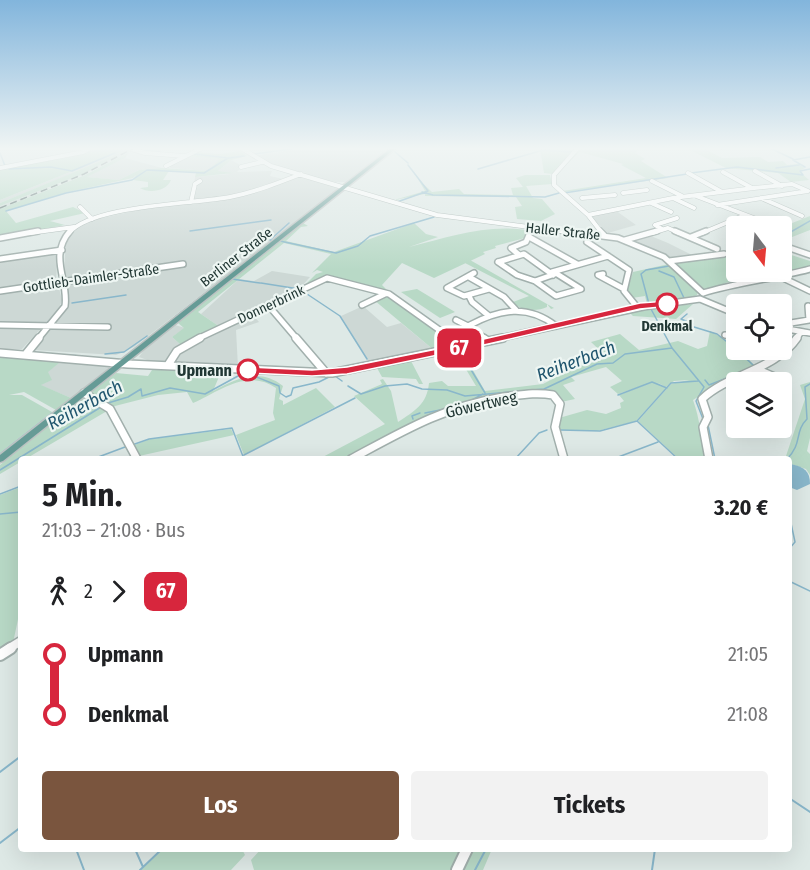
<!DOCTYPE html>
<html lang="de">
<meta charset="utf-8">
<style>
body{margin:0;font-family:"Fira Sans Condensed",sans-serif;background:#f2f2f2;color:#202124;height:100vh;display:flex;flex-direction:column;font-size:22px;white-space:nowrap}
*{box-sizing:border-box;margin:0}
p{font-size:20px;color:#757577}
.icon{flex:none;width:33px;height:33px;fill:none;stroke:currentColor;stroke-width:2;stroke-linecap:round;stroke-linejoin:round}
.map{position:relative;flex:1;overflow:hidden}
.panel{position:absolute;left:18px;top:456px;width:774px;height:396px;display:flex;flex-direction:column;background:#fff;border-radius:6px;box-shadow:0 6px 24px #0002}
.panel>*{flex:none}
.badge{padding:0 12px;border-radius:9px;font-size:21px;line-height:39px}
.needle{width:39px;rotate:164deg}
.controls{position:absolute;left:726px;top:216px;display:grid;gap:12px}
.controls a{display:grid;place-items:center;width:66px;height:66px;border-radius:6px;background:#fff;box-shadow:0 6px 24px #0002;font-size:30px}
.map>.badge{position:absolute;translate:-50% -50%;box-shadow:0 0 0 3px #fff}
.legs{display:flex;align-items:center;gap:9px;height:66px;padding:0 24px;font-size:20px}
.legs p{margin-inline-start:auto}
.headline{display:flex;align-items:center;justify-content:space-between;height:102px;padding:0 24px}
h1{font-size:33px;font-weight:700;line-height:45px}
.button{display:flex;gap:12px;margin-top:auto;padding:12px 24px}
.button a{flex:1;height:69px;border-radius:6px;background:#7a553e;color:#fff;font-size:24px;font-weight:700;line-height:69px;text-align:center}
.button a+a{background:#f2f2f2;color:#202124}
ul{padding:0 24px;list-style:none}
li{display:flex;align-items:center;gap:21px;height:60px;font-size:22px}
li i{display:grid;place-items:center;width:9px;height:100%;margin:0 8px;background:currentColor}
li i::after{content:'';width:15px;height:15px;margin:-8px;border:4px solid;border-radius:50%;background:#fff}
li p{margin-inline-start:auto}
li:first-child i{background:linear-gradient(#0000 50%,currentColor 0)}
li:last-child i{background:linear-gradient(currentColor 50%,#0000 0)}
.map>svg:first-child{display:block}
.built{fill:#cdd8d5}
.green{fill:#b8d9c6}
.water{fill:#89b7cb}
.lines{fill:none;stroke-linecap:round;stroke-linejoin:round}
.stream-far1{stroke:#89b7cb;stroke-width:1.5}
.stream{stroke:#89b7cb;stroke-width:2}
.minor-far4-casing{stroke:#a2b0ad;stroke-width:5}
.minor-far3-casing{stroke:#a2b0ad;stroke-width:8}
.minor-far2-casing{stroke:#a2b0ad;stroke-width:10}
.minor-far1-casing{stroke:#a2b0ad;stroke-width:11}
.minor-casing{stroke:#a2b0ad;stroke-width:14}
.major-casing{stroke:#bcc3c2;stroke-width:3}
.minor-far4{stroke:#fff;stroke-width:4}
.minor-far3{stroke:#fff;stroke-width:5}
.minor-far2{stroke:#fff;stroke-width:7}
.minor-far1{stroke:#fff;stroke-width:8}
.minor{stroke:#fff;stroke-width:10}
.major{fill:#669b96;fill-rule:evenodd}
.rail{stroke:#5b7370;stroke-width:1.5;stroke-dasharray:7 4;stroke-linecap:butt}
.line-1{fill:#d7263d;stroke:#fff;stroke-width:1.5}
.stop-1-dot{fill:#fff;stroke:#d7263d;stroke-width:3}
.labels{text-anchor:middle;stroke-width:4.5;stroke-linejoin:round;paint-order:stroke}
.far-street-label{font-size:14px;fill:#213734;stroke:#eef6f3}
.far-stop-label{font-size:14px;font-weight:bold;fill:#213734;stroke:#eef6f3}
.stop-label{font-size:16px;font-weight:bold;fill:#213734;stroke:#eef6f3;text-anchor:end}
.street-label{font-size:16px;fill:#213734;stroke:#eef6f3}
.water-label{font-size:18px;font-style:italic;fill:#20556e;stroke:#eef6f3}
</style>
<div class="map">
<svg width="810" height="870" viewBox="0 0 810 870">
<rect width="100%" height="100%" fill="#dee9e6"/>
<path class="built" d="M306 148H387L388 149 345 182H335L284 169 254 156Z
M128 149 129 152 85 174 0 209V206L64 182 120 154 0 203V200Z
M185 156 221 159 208 171 170 168 171 164Z
M125 158 162 168 139 170 119 180 86 177Z
M231 160 242 166H255L241 168 237 172 272 171 270 176 283 179 232 196 193 200 195 177 230 174 217 172Z
M303 176 338 188 337 190 134 347 116 355 33 350 69 306 64 273 66 239 77 227 97 219 148 208 239 197Z
M615 210 636 225 608 233 590 216Z
M646 234 668 243 694 256 671 260 629 240Z
M58 251 56 280 0 290V259Z
M272 271 310 277 300 288 220 327 201 314 239 279 254 281Z
M58 284 62 300 59 309 22 349H0V293Z
M363 306 387 327 401 323 435 351 370 364 341 316Z
M252 314 259 322 236 330 238 367 173 362 179 351Z
M175 325 185 328 172 337 181 345 169 361 153 362 139 357 144 350Z
M64 359 111 364V366L71 398 40 385 51 380 47 372Z"/>
<path class="green" d="M103 148 128 149 0 200V169L66 158Z
M540 148H575L552 174 544 173Z
M580 148H641L635 153 645 159 641 161 668 178 565 192 563 191 646 178 621 165 623 164 580 152 556 174Z
M686 148H703L722 158 760 157 768 162 783 161 787 165 798 164 805 168 799 171 809 180 791 182 778 173 726 168Z
M125 151 83 174 0 206V203Z
M240 151 247 156 231 160 218 171 233 173 195 177 196 173 169 171 163 180H171C167 191 149 194 140 188L148 187V182L133 180 136 175 133 178 68 192 6 211 16 223 73 207 85 213 50 221 65 225 0 238V209L85 175 129 152 125 158 87 177 119 180 139 170 162 168 208 171 220 159 185 156 193 152 220 154Z
M525 175H550L552 184 526 186 533 198 542 199 555 214 541 221 517 219 515 207 522 206 516 197 425 196V194L394 200 425 191 418 179 432 192 459 189 464 194 513 195 511 188 523 187 516 178Z
M810 216V230L782 241V227Z
M303 223 308 226 301 227 286 241 334 252 414 223 426 234 438 237 409 247C449 237 485 224 527 230L525 238 495 246 496 248 483 252 485 254 434 278 402 263 382 285 389 292 334 278 303 287 316 274 323 272 317 270 312 273 331 254 284 243 198 312 220 327 181 345 172 337 184 328 178 323Z
M736 250V272H782V252L810 261V267L753 281 743 276 706 291 676 263Z
M470 260 554 308 551 309 547 304V307C537 312 520 311 513 302L529 296 465 263Z
M669 264 698 290 697 295 691 298 647 304 645 296 632 298 627 291 633 272Z
M417 289 455 312 440 318 401 292Z
M388 295 458 345 435 351 374 300Z
M693 304 676 319 633 316 628 311Z
M710 331 735 345 756 367 717 385 693 400C700 419 701 438 706 459H679L638 421 671 384 689 380 674 381 666 387 656 382 666 388 636 421 597 431 558 430 559 418 587 410 606 414 621 408 620 403 624 401 619 395 653 382 618 394 610 387 622 381 606 367 571 377 575 381 563 385 575 399 561 402 544 391 475 401 427 415 344 459H319L385 424 354 396 382 384 380 380 383 379 391 391 398 422C415 411 427 404 429 383L442 381 448 386H476L464 366 470 365 485 391 543 384 576 367 608 358 591 342 620 334 639 350 678 341 698 349 707 346Z
M0 356 64 359 48 372 52 380 41 385 71 398 56 410 24 392 9 395H22L52 412 0 453Z
M411 361 423 384H419L416 379 382 377 377 368Z
M154 367 221 372 213 391C236 379 259 367 283 386L279 399 283 401V405L316 388 335 407 244 455 236 435 275 420 273 413 276 388C247 368 220 391 193 403L187 392 158 395 111 407 91 392 116 373 148 376Z
M810 382V438L807 451 810 454V475L806 469 791 464 789 470V459H785L805 399 800 385Z
M86 396 107 411 0 474V465Z
M231 429 234 435 139 456 132 446 150 439Z
M21 487V605L13 643 0 652V495Z
M163 849H242L245 855 231 870H141Z
M261 849H462L452 870H254L251 860Z
M473 849H492L483 870H463Z"/>
<path class="water" d="M791 464C804 467 810 471 810 484L797 490 789 487Z"/>
<g class="lines">
<path class="stream-far1" d="M770 148 793 159
M721 149 736 148
M146 150 160 152
M394 151 408 163
M0 153 5 166
M194 154 229 158 244 156
M254 154 298 148
M805 167 793 160 810 157
M776 168 799 165
M9 169 51 167 72 171 115 153
M478 169 543 150 573 152
M691 173 737 167 803 175 800 171 810 169
M422 192 433 195 545 197 559 193
M564 193 687 174
M397 202 428 191 408 165
M6 211 66 193 132 180 147 170 204 173 228 158
M190 231 271 220
M782 237 810 221
M273 241 270 240 289 223
M280 241 336 253 358 246 370 236 434 217
M725 256 736 252
M659 271 674 277 684 298
M232 279 260 283
M261 283 299 289
M304 292 340 316 367 359
M72 303 126 295
M649 304 641 274 646 270 669 266
M651 309 672 348 704 387 696 401 703 419
M687 314 681 319 693 324
M176 316 225 278
M694 327 717 334 736 349
M737 350 753 365
M45 354 82 356
M105 354 124 352 147 336
M421 358 455 352
M467 363 485 393
M376 368 410 361
M335 376 342 381
M705 380 709 385 732 376
M348 386 361 394 385 386 407 384 422 389 447 390 465 396 544 389 597 364 613 363 625 354 672 348
M618 395 652 382 667 388
M472 400 483 394
M108 403 128 397 141 389 142 396 170 388 205 394 238 376 249 374 279 386 280 393 286 397 291 395 293 388 319 382 331 376
M425 413 445 409
M413 419 412 416 420 413
M637 421 678 459
M708 425 715 459
M560 430 600 431 637 421 671 383 698 381
M132 445 149 439 232 428 244 459
M0 454 52 413
M244 455 355 398
M93 459 125 447
M515 459 539 433 547 430
M613 459 658 442
M787 459C803 443 794 432 807 419L805 387 810 384
M0 470 101 407
M0 494 21 486
M0 514 21 512
M789 514 795 542 789 549
M789 581 810 591"/>
<path class="stream" d="M0 772 21 756
M789 798 810 812
M0 843 21 827
M76 849 84 870
M135 849 143 867
M140 870 162 849
M475 870 486 849
M652 870 655 849"/>
<defs>
<path id="minor-far4" d="M128 148 145 153 184 156
M241 148 271 166 437 215 575 233
M578 148 554 175V185L588 215 602 233
M166 166 202 148
M241 167 262 162
M0 168 83 152 91 148
M755 171 782 186
M723 172 752 188
M688 173 722 192
M652 181 682 196
M623 193 647 190
M696 196 775 226
M582 198 615 195
M761 198 802 216
M675 199 694 208
M191 202 195 184 200 181
M651 203 671 212
M80 207 92 219
M588 215 673 198 754 188 792 184 808 191 717 205
M662 229 655 225 677 218
M30 233 74 227
M69 233C92 205 193 204 230 197 255 192 278 183 301 174
M652 233 668 228 679 233
M702 233 745 215"/>
<path id="minor-far3" d="M563 231 618 238 664 257 703 293
M600 231 604 235
M675 231 717 249
M529 237 577 264
M691 237 706 231
M0 238 38 231
M625 240 657 231
M587 242 629 270 624 291 637 307
M787 247 810 255
M518 254 511 248 526 242 529 235
M0 259 62 250
M669 261 724 254
M498 262 517 275 535 281 556 296 581 289 554 272
M498 262 524 254 553 275
M552 272 608 256
M474 273 447 288 464 296 489 289
M603 274 598 275 624 289
M469 277 504 297 516 310
M781 277 810 291
M535 281 555 274
M0 291 183 264
M703 293C738 282 774 279 810 269
M469 296 472 302 489 316
M700 299 736 314
M268 305 297 339
M362 305 385 294
M643 307 700 299
M456 320 470 327
M0 325 108 327
M782 328 810 333
M790 330 791 323 809 320 808 306
M725 335 736 337
M38 339 65 306C69 280 48 257 70 231
M197 339 327 278 389 294 452 339
M486 339 470 329V325C500 309 528 304 556 326
M496 339 648 306
M796 339 801 332"/>
<path id="minor-far2" d="M296 338 326 373
M449 338 462 347
M483 338 488 341
M782 342 792 343
M0 353 128 364 332 373 503 338
M26 354 39 338
M168 365 177 351 200 338
M756 369 786 382 782 400
M84 393 110 409 137 459
M351 459C403 431 443 407 503 397 521 395 535 392 553 395L560 404 555 427 564 459
M709 459 703 427 708 417 702 399C730 373 775 370 797 338"/>
<path id="minor-far1" d="M8 649 21 641"/>
<path id="minor" d="M0 655 11 648
M457 870 467 849"/>
<path id="major" d="M391 148H396L3 461 0 462V455Z"/>
</defs>
<use href="#minor-far4" class="minor-far4-casing"/>
<use href="#minor-far3" class="minor-far3-casing"/>
<use href="#minor-far2" class="minor-far2-casing"/>
<use href="#minor-far1" class="minor-far1-casing"/>
<use href="#minor" class="minor-casing"/>
<use href="#major" class="major-casing"/>
<use href="#minor-far4" class="minor-far4"/>
<use href="#minor-far3" class="minor-far3"/>
<use href="#minor-far2" class="minor-far2"/>
<use href="#minor-far1" class="minor-far1"/>
<use href="#minor" class="minor"/>
<use href="#major" class="major"/>
<path class="rail" d="M0 208 84 174 134 148"/>
</g>
<linearGradient id="sky" x2="0" y2="1"><stop stop-color="#82b5dc"/><stop offset="0.55" stop-color="#f0f5f4"/><stop offset="1" stop-color="#f0f5f4" stop-opacity="0"/></linearGradient>
<rect width="810" height="270" fill="url(#sky)"/>
<path class="line-1" d="M667 301 672 304 671 306 640 309 462 350 347 374 312 376 248 373 243 370 248 367 312 370 347 367 462 344 640 303Z"/>
<g class="stop-1-dot">
<circle cx="667" cy="304" r="10"/>
<circle cx="248" cy="370" r="10"/>
</g>
<g class="labels">
<g class="far-street-label">
<text transform="translate(563 231) rotate(6)" y="5">Haller Straße</text>
<text transform="translate(236 257) rotate(-38)" y="5">Berliner Straße</text>
<text transform="translate(91 278) rotate(-8)" y="5">Gottlieb-Daimler-Straße</text>
<text transform="translate(271 304) rotate(-25)" y="5">Donnerbrink</text>
</g>
<g class="far-stop-label">
<text x="667" y="331">Denkmal</text>
</g>
<g class="stop-label">
<text x="232" y="376">Upmann</text>
</g>
<g class="street-label">
<text transform="translate(481 404) rotate(-13)" y="6">Göwertweg</text>
</g>
<g class="water-label">
<text transform="translate(576 361) rotate(-21)" y="6">Reiherbach</text>
<text transform="translate(85 405) rotate(-29)" y="6">Reiherbach</text>
</g>
</g>
</svg>
<div class="controls">
<a><svg class="needle" viewBox="-14 -14 28 28"><path d="M0-13l5 13h-10z" fill="#e53935"/><path d="M0 13l5-13h-10z" fill="#757577"/></svg></a>
<a><svg class="icon" aria-label="locate" viewBox="0 0 24 24"><circle cx="12" cy="12" r="6"/><path d="M12 2v4M12 18v4M2 12h4M18 12h4"/></svg></a>
<a><svg class="icon" aria-label="layers" viewBox="0 0 24 24"><path d="M12 4l9 5-9 5-9-5zM3 14l9 5 9-5"/></svg></a>
</div>
<b class="badge" style="left:459px;top:348px;background:#d7263d;color:#fff">67</b>
<section class="panel">
<div class="headline"><div><h1>5 Min.</h1><p>21:03 – 21:08 · Bus</p></div><b>3.20 €</b></div>
<div class="legs"><svg class="icon" aria-label="walk" viewBox="0 0 24 24"><circle cx="13" cy="4" r="2"/><path d="M13 8l-2 6 4 7M11 14l-3 7M7 12l3-4h3l4 4"/></svg>2<svg class="icon" aria-label="forward" viewBox="0 0 24 24"><path d="M9 5l7 7-7 7"/></svg><b class="badge" style="background:#d7263d;color:#fff">67</b></div>
<ul>
<li><i style="color:#d7263d"></i><b>Upmann</b><p>21:05</p></li>
<li><i style="color:#d7263d"></i><b>Denkmal</b><p>21:08</p></li>
</ul>
<div class="button"><a>Los</a><a>Tickets</a></div>
</section>
</div>
